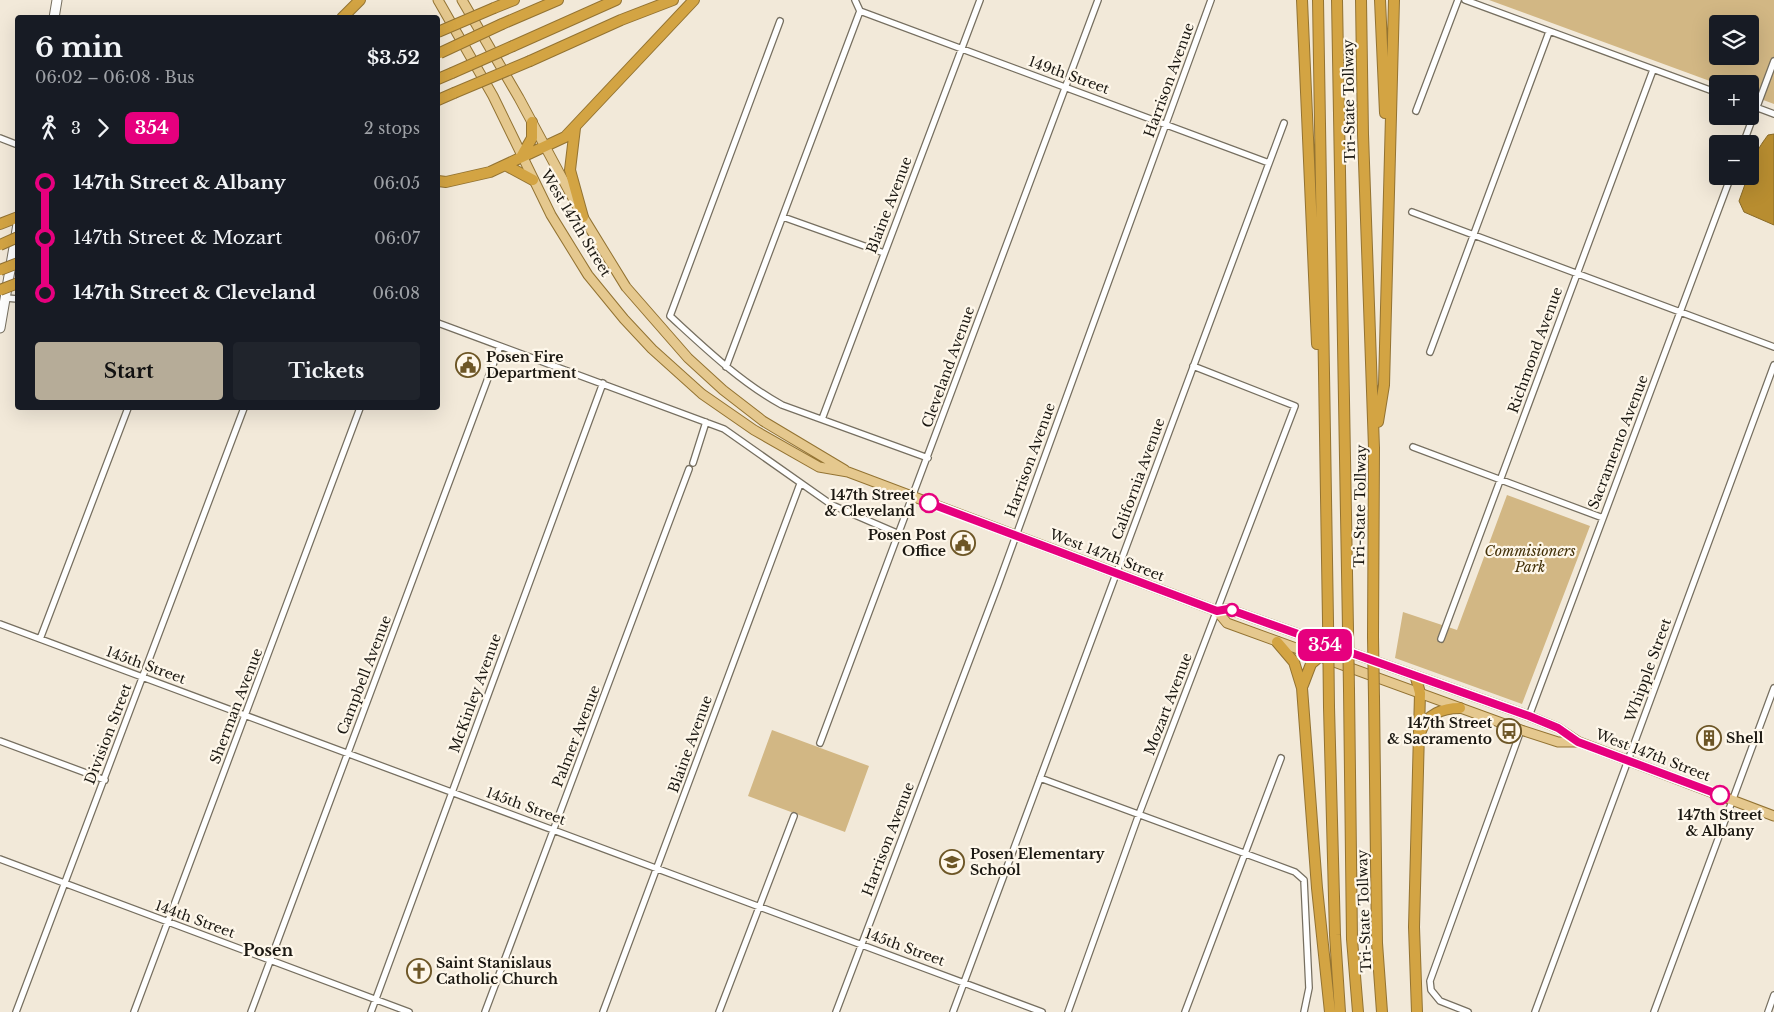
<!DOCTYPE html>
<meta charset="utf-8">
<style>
body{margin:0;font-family:"Libre Baskerville",serif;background:#20242c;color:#f1f3f6;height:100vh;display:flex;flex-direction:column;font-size:19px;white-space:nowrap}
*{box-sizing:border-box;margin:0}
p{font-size:16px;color:#9ea1a6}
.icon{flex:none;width:28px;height:28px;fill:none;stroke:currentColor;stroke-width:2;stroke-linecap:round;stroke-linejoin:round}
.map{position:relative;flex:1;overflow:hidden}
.drawer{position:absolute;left:15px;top:15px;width:425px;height:395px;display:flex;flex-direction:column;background:#171b24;border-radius:5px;box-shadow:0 5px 20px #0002}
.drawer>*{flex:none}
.badge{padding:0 10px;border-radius:8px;font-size:18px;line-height:32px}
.tools{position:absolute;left:1709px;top:15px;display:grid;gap:10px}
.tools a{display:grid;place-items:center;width:50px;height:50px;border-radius:5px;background:#171b24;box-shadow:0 5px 20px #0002;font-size:25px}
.map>.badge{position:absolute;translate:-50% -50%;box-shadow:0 0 0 2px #fff}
.legs{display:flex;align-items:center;gap:8px;height:55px;padding:0 20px;font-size:16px}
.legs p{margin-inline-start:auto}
.headline{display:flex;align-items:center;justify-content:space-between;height:85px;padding:0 20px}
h1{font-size:28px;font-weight:700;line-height:38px}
.primary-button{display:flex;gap:10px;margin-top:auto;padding:10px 20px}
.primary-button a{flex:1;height:58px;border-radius:5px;background:#b6ac98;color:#111;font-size:20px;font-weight:700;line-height:58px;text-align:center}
.primary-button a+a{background:#20242c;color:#f1f3f6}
ul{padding:0 20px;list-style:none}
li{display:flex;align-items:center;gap:18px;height:55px;font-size:19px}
li i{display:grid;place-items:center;width:8px;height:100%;margin:0 6px;background:currentColor}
li i::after{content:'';width:12px;height:12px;margin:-6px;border:4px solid;border-radius:50%;background:#171b24}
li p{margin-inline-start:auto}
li:first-child i{background:linear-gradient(#0000 50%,currentColor 0)}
li:last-child i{background:linear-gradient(currentColor 50%,#0000 0)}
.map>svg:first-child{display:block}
.green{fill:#d2b784;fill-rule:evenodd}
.water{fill:#b88d30;stroke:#896a27}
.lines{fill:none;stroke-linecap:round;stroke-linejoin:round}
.minor-casing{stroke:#766f60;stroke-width:8}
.secondary-casing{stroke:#766f60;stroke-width:11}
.primary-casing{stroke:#937332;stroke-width:11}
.motorway-casing{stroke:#937332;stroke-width:12}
.minor{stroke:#fff;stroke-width:5.5}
.secondary{stroke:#fff;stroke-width:9}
.primary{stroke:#e5c88e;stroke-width:9}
.motorway{stroke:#d3a443;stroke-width:10}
.motorway-bridge-casing{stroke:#937332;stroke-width:12;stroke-linecap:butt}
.motorway-bridge{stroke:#d3a443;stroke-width:10}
.line-1-casing{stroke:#fff;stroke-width:11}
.line-1{stroke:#e6007e;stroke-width:8}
.stop-1-dot{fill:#fff;stroke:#e6007e;stroke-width:2.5}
.labels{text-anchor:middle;stroke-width:4.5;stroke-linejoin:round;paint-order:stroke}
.street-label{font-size:14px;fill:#1b1812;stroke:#fef7ea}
.poi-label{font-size:14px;font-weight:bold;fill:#1b1812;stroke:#fef7ea;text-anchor:start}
.stop-label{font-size:14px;font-weight:bold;fill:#1b1812;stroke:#fef7ea;text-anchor:end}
.park-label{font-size:14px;font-style:italic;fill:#433109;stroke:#fef7ea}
.quarter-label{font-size:16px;font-weight:bold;fill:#1b1812;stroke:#fef7ea}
</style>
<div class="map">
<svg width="1774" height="1012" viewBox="0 0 1774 1012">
<rect width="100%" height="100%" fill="#f2e9d9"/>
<path class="green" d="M1489 0H1774V104L1750 95V84H1718ZM1718 24H1750V56H1718Z
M1507 495 1590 526 1522 704 1395 658 1403 612 1457 630Z
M772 730 869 766 845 832 748 796Z"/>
<path class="water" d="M1774 134V225L1744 212 1739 201 1748 176H1750C1750 161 1759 147 1768 135Z"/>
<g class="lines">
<defs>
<path id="minor" d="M1465 0 1718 93
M860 11 1269 163
M780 21 670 316C705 348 740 382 782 405L928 458
M1750 105 1774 114
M1416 111 1458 0
M0 138 18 145
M1743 144 1774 61
M1412 212 1774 347
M783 217 884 253
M6 298 18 299
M438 323 724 429 832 505 899 534
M1430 352 1549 32
M726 367 860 11 855 0
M822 419 980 0
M1413 447 1603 518
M693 463 706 422
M0 624 1042 1012
M40 639 128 408
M1441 639 1653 70
M1529 716 1731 176
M0 741 105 780
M820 743 1098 0
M1040 778 1295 872 1304 880 1309 988 1304 1012
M0 859 409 1012
M16 1012 244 408
M134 1012 360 408
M251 1012 500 346
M371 1012 603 383
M485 1012 689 469
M603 1012 800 484
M719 1012 794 816
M836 1012 998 585 1211 0
M953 1012 1284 123
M1068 1012 1139 814 1295 406 1193 366
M1185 1012 1281 758
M1468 1012 1440 1001 1431 990 1430 981 1521 730
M1535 1012 1774 365
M1654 1012 1774 688
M1768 1012 1774 995"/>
<path id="secondary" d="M54 18 57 0
M0 328 18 224"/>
<path id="primary" d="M438 0 493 96 551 215 588 275 624 319 652 349 702 394 754 430 819 467 848 472 1217 611 1227 623 1521 730 1558 742H1579
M462 0 519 98 583 217 626 287 688 358 723 390 763 421 845 470
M1217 611 1228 609 1529 716 1558 728 1579 742 1774 816"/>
<path id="motorway" d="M1302 0 1317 344
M1318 0 1328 621
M1337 0 1348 629
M1361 0 1363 134 1374 448 1373 637
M1380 0 1385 113
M494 8 514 0
M342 18 360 0
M502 24 558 0
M513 46 616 0
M530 61 621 20 673 0
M438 79 452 73
M438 100 454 93
M575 128 570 170 583 217
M521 157 532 138V122
M507 166 533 180
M438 181 446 182 490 172 565 137 694 0
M0 224 18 217
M1378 422 1384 385 1394 0
M1277 642 1294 662 1302 688 1317 888 1330 1012
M1416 678 1420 693 1414 927 1417 1012
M1303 685 1311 664 1331 647
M1349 690 1352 939 1358 1012
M1374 698 1377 943 1382 1012
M1329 707 1335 935 1340 1012
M1421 731C1427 714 1443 708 1460 708"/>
</defs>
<use href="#minor" class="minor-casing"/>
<use href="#secondary" class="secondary-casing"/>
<use href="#primary" class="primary-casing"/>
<use href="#motorway" class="motorway-casing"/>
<use href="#minor" class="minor"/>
<use href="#secondary" class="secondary"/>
<use href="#primary" class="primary"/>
<use href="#motorway" class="motorway"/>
<defs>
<path id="motorway-bridge" d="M438 32 494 8
M440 53 502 24
M452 73 513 46
M454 93 530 61
M0 245 18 237
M0 270 18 263
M0 290 18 283
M1328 621 1329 707
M1348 629 1349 690
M1373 637 1374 698"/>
</defs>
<use href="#motorway-bridge" class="motorway-bridge-casing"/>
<use href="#motorway-bridge" class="motorway-bridge"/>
</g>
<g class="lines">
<defs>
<path id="line-1" d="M929 503 1217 611 1228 609 1529 716 1558 728 1578 742 1720 795"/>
</defs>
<use href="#line-1" class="line-1-casing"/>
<use href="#line-1" class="line-1"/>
</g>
<defs>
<symbol id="civic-ring" viewBox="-11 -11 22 22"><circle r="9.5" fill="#fef7ea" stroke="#6d5626" stroke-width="1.5"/><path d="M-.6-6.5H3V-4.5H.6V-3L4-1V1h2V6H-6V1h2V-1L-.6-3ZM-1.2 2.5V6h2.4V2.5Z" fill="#6d5626"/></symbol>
<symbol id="bus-ring" viewBox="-11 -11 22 22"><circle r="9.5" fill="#fef7ea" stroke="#6d5626" stroke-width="1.5"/><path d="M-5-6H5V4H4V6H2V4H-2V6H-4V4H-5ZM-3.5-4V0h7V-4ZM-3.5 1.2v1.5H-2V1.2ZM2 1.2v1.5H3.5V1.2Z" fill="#6d5626"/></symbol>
<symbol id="building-ring" viewBox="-11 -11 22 22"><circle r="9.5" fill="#fef7ea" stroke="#6d5626" stroke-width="1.5"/><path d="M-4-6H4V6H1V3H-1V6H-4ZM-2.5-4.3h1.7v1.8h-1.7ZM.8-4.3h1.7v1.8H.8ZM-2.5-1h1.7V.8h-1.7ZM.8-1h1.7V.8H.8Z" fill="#6d5626"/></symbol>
<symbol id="school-ring" viewBox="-11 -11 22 22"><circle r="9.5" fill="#fef7ea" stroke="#6d5626" stroke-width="1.5"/><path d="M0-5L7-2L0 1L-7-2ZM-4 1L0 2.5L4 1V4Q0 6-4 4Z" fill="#6d5626"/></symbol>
<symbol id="church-ring" viewBox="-11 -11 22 22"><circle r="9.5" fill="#fef7ea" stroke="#6d5626" stroke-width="1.5"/><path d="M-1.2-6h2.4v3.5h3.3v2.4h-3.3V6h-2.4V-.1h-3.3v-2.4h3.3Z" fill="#6d5626"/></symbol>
</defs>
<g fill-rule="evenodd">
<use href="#civic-ring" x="454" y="351" width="28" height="28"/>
<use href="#civic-ring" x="949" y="529" width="28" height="28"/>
<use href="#bus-ring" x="1495" y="717" width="28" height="28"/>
<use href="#building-ring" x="1695" y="724" width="28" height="28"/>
<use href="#school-ring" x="938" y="848" width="28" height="28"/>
<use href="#church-ring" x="405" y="957" width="28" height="28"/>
</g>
<g class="stop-1-dot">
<circle cx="929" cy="503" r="9"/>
<circle cx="1232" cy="610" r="6"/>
<circle cx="1720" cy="795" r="9"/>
</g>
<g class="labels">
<g class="street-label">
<text transform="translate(1069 75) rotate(20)" y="5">149th Street</text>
<text transform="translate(1169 80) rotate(-70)" y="5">Harrison Avenue</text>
<text transform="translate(1349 101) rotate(-91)" y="5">Tri-State Tollway</text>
<text transform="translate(889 205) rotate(-69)" y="5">Blaine Avenue</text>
<text transform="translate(576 223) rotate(59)" y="5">West 147th Street</text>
<text transform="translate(1535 350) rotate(-70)" y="5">Richmond Avenue</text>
<text transform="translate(948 367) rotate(-70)" y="5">Cleveland Avenue</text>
<text transform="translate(1618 442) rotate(-69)" y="5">Sacramento Avenue</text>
<text transform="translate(1030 460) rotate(-70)" y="5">Harrison Avenue</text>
<text transform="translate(1138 479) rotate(-70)" y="5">California Avenue</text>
<text transform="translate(1360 506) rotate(-89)" y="5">Tri-State Tollway</text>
<text transform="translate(1107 555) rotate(21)" y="5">West 147th Street</text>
<text transform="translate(146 665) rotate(20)" y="5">145th Street</text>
<text transform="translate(1648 670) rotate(-70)" y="5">Whipple Street</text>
<text transform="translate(364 675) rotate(-69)" y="5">Campbell Avenue</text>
<text transform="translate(475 693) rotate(-70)" y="5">McKinley Avenue</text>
<text transform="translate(1168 704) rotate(-69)" y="5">Mozart Avenue</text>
<text transform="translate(236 706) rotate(-69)" y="5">Sherman Avenue</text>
<text transform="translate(108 734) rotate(-69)" y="5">Division Street</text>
<text transform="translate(576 736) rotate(-69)" y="5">Palmer Avenue</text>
<text transform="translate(690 744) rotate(-70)" y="5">Blaine Avenue</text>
<text transform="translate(1653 755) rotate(21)" y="5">West 147th Street</text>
<text transform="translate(526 806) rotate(20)" y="5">145th Street</text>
<text transform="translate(888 839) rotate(-69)" y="5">Harrison Avenue</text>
<text transform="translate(1364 911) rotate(-92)" y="5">Tri-State Tollway</text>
<text transform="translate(195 919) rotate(20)" y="5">144th Street</text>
<text transform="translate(905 947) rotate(20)" y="5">145th Street</text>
</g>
<g class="poi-label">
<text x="486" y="362">Posen Fire<tspan x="486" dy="16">Department</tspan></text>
<text x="946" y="540" text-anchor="end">Posen Post<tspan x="946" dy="16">Office</tspan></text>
<text x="1492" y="728" text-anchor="end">147th Street<tspan x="1492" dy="16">&amp; Sacramento</tspan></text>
<text x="1726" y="743">Shell</text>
<text x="970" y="859">Posen Elementary<tspan x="970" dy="16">School</tspan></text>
<text x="436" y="968">Saint Stanislaus<tspan x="436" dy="16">Catholic Church</tspan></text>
</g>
<g class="stop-label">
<text x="915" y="500">147th Street<tspan x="915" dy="16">&amp; Cleveland</tspan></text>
<text x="1720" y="820" text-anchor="middle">147th Street<tspan x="1720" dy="16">&amp; Albany</tspan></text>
</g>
<g class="park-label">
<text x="1530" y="556">Commisioners<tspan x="1530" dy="16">Park</tspan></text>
</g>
<g class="quarter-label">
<text x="268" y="956">Posen</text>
</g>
</g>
</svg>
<div class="tools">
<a><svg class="icon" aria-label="layers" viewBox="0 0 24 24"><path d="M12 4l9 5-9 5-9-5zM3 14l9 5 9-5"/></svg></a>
<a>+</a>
<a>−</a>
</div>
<b class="badge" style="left:1325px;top:645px;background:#e6007e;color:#fff">354</b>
<section class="drawer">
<div class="headline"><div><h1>6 min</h1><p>06:02 – 06:08 · Bus</p></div><b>$3.52</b></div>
<div class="legs"><svg class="icon" aria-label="walk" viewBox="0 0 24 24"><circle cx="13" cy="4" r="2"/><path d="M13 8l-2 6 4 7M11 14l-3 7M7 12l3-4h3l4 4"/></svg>3<svg class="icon" aria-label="forward" viewBox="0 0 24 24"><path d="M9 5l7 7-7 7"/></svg><b class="badge" style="background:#e6007e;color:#fff">354</b><p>2 stops</p></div>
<ul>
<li><i style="color:#e6007e"></i><b>147th Street &amp; Albany</b><p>06:05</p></li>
<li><i style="color:#e6007e"></i><span>147th Street &amp; Mozart</span><p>06:07</p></li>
<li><i style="color:#e6007e"></i><b>147th Street &amp; Cleveland</b><p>06:08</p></li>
</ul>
<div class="primary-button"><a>Start</a><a>Tickets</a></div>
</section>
</div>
